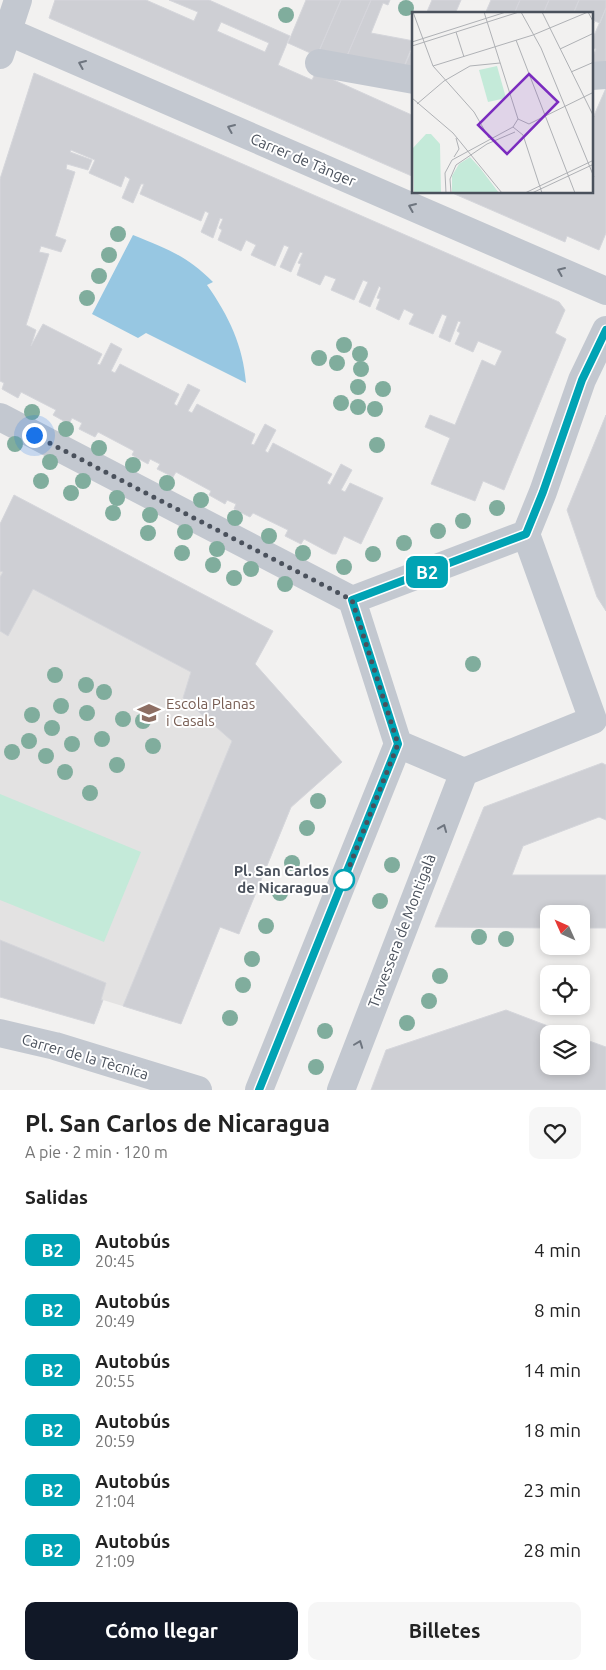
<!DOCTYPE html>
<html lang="es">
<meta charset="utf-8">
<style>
body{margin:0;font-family:Ubuntu,sans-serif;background:#f6f6f6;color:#222;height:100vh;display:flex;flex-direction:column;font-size:19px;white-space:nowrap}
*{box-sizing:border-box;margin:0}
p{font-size:16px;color:#767676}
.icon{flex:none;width:28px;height:28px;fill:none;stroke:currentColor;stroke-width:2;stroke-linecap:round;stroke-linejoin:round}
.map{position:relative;height:1090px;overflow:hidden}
.drawer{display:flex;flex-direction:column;background:#fff;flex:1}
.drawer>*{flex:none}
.badge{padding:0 10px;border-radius:8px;font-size:18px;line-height:32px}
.needle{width:32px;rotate:315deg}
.fabs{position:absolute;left:540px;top:905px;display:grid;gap:10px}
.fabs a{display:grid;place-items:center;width:50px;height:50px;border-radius:10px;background:#fff;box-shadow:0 2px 8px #0003;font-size:25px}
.you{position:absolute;width:25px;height:25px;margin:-12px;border:4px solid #fff;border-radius:50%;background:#1a73e8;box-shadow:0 0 0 8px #1a73e833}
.map>.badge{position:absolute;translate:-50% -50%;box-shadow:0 0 0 2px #fff}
h2{padding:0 25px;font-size:19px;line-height:45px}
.round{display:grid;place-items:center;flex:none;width:52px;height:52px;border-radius:10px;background:#f6f6f6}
.head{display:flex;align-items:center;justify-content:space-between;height:85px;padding:0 25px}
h1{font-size:24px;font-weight:600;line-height:38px}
.primary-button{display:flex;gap:10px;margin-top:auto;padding:10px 25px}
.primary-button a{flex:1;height:58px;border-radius:10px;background:#111827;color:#fff;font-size:20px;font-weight:600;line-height:58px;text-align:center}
.primary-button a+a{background:#f6f6f6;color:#222}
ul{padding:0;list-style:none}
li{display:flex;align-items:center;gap:15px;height:60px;padding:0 25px}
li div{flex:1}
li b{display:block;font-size:19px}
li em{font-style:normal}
li .badge{min-width:55px;font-weight:700;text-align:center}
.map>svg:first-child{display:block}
.education{fill:#e3e2e2}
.grass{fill:#c4ead9}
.water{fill:#97c7e2}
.building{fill:#cecfd4;stroke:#d5d6db;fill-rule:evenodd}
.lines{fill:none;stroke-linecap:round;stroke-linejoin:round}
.minor{stroke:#c3c8d0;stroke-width:28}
.tree{fill:#80ad9d}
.oneway{stroke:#6e757f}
.line-casing{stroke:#fff;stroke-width:11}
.line{stroke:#00a3b4;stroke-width:8}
.walk{stroke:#4a515c;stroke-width:5;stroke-dasharray:0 9}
.stop-dot{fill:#fff;stroke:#00a3b4;stroke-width:2.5}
.labels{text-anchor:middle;stroke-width:4;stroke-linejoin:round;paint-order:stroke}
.street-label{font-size:15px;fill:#4a515c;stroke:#fff}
.education-label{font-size:15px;fill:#785e54;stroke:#fff;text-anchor:start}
.stop-label{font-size:15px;font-weight:bold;fill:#4a515c;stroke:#fff;text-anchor:end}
.inset-road{fill:none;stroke:#afb1b5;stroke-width:1}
.view{fill:#7b2cbf;fill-opacity:0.15;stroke:#7b2cbf;stroke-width:2.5}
.inset-edge{fill:none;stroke:#4a515c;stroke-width:2.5}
</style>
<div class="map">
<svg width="606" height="1090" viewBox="0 0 606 1090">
<rect width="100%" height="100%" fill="#f2f1f0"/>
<path class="education" d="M14 495 255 664 342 762 291 808 239 934 220 927 181 1024 103 1000 94 1024 0 997V524Z"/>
<path class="grass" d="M0 794 141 852 104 942 0 900Z"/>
<path class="water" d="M133 235C167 249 186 255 213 282L207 285C229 316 243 346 246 383L146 333 138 338 92 314Z"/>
<path class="building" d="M55 0H146L194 21 198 12 169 0H209L290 36 278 65 312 80 316 72 414 116V177L49 18ZM221 22 269 43 265 52 217 31Z
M306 0H341L317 56 288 43Z
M341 0H371L344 63 319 51Z
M371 0H390L388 5 383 3 371 33 414 41 401 74 344 63Z
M432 0H461L455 14H426Z
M491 0H520L514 14H485Z
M520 0H549L543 14H514Z
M549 0H579L573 14H543Z
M579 0H606V8L600 23 592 20V14H578L574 12Z
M606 8V66L592 67V59L596 49 592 48V40Z
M414 45V76L401 74Z
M34 73 559 302 565 310 555 333 566 339 504 490 483 481 475 501 431 484 450 438 425 427 430 415 455 425 482 360 495 366 502 351 478 341 473 352 455 344 460 333 457 331 461 322 458 321 450 342 439 337 447 316 442 314 433 334 409 324 414 314 404 309 399 320 376 309 380 299 377 298 381 288 379 286 370 307 359 302 368 282 363 280 354 300 331 290 336 279 325 275 320 285 297 275 301 264 298 263 303 253 300 252 291 272 280 267 289 247 284 245 275 266 251 255 256 245 246 240 241 251 218 240 222 230 219 228 223 219 220 218 213 238 201 232 209 213 205 211 201 221 140 194 144 184H141L133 203 122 198 130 179 125 176 121 187 89 173 95 160 71 150 70 152 92 160 88 170 67 164 66 169 75 172 55 236 66 240 61 252 41 246 39 252 49 254 26 325 36 330 31 346 43 324 102 354 97 364 100 365 111 343 122 349 111 371 115 373 120 364 179 394 174 404 177 406 188 384 200 390 188 411 192 413 197 404 255 434 251 444 254 445 265 424 276 430 265 451 268 453 273 443 332 474 327 483 330 485 341 464 352 470 341 490 345 492 350 483 383 498 361 544 344 536 336 554H332L304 539 301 544 285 536 288 530 253 513 250 517 234 509 236 504 227 500 225 504 209 495 211 491 176 472 173 477 157 469 160 464 150 459 148 464 132 455 134 451 98 432 95 437 79 429 82 423 72 418 69 424 53 415 56 410 21 392 18 398 2 389 4 383 0 381V179Z
M606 88V233L599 250 567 236 565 242 450 192H592V120Z
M606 415V611L597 597 567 510Z
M14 495 273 631 255 664 342 762 291 807 239 934 220 927 181 1024 123 1006 232 741 183 698 191 672 33 589 8 636 0 631V577L3 572 0 571V524Z
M602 763 606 765V820L599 817 523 846 512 875H606V928H581V914H549V928L435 927 484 807Z
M0 940 106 983 101 1000H103L94 1024 0 997Z
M506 1010 569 1034H549V1066H581V1038L606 1047V1090H371L386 1050Z"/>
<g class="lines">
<path class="minor" d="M0 28 606 291
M0 55 18 0
M319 63 414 80
M592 76 606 75
M0 417 352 600
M526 534 352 600 398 744 464 772 593 720
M526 534 543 492 582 380 606 330
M526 534 593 720
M0 1033 55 1046 198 1090
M259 1090 398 744
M341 1090 464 772"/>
</g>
<g class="tree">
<circle cx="406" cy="8" r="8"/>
<circle cx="286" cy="15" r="8"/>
<circle cx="118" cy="234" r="8"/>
<circle cx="109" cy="255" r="8"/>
<circle cx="99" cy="276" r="8"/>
<circle cx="87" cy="298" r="8"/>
<circle cx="344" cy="345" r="8"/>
<circle cx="360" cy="354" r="8"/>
<circle cx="319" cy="358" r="8"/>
<circle cx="337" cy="363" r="8"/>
<circle cx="361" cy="369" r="8"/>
<circle cx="358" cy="387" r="8"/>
<circle cx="383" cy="389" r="8"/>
<circle cx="341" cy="403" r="8"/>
<circle cx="358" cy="407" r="8"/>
<circle cx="375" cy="409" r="8"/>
<circle cx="32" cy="412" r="8"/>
<circle cx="66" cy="429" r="8"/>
<circle cx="15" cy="444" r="8"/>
<circle cx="377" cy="445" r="8"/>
<circle cx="99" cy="448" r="8"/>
<circle cx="50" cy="462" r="8"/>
<circle cx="133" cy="465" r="8"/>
<circle cx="41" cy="481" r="8"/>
<circle cx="83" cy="481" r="8"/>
<circle cx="167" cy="483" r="8"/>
<circle cx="71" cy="493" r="8"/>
<circle cx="117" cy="498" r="8"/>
<circle cx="201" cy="500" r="8"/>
<circle cx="497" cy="508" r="8"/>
<circle cx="113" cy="513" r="8"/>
<circle cx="150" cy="515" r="8"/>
<circle cx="235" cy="518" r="8"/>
<circle cx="463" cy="521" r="8"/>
<circle cx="438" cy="531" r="8"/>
<circle cx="185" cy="532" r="8"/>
<circle cx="148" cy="533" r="8"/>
<circle cx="269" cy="536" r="8"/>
<circle cx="404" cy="543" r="8"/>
<circle cx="217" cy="549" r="8"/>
<circle cx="182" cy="553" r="8"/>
<circle cx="303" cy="553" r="8"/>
<circle cx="373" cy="554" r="8"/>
<circle cx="213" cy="565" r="8"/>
<circle cx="344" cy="567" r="8"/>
<circle cx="251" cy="569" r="8"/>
<circle cx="234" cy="578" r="8"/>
<circle cx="285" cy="584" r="8"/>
<circle cx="473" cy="664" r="8"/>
<circle cx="55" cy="675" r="8"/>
<circle cx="86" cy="685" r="8"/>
<circle cx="104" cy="692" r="8"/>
<circle cx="61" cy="706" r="8"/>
<circle cx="87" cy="713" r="8"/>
<circle cx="32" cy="715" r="8"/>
<circle cx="123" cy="719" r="8"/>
<circle cx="143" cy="721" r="8"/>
<circle cx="52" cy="728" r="8"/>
<circle cx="102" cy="739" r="8"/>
<circle cx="29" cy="741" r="8"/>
<circle cx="72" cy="744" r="8"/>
<circle cx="153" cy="746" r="8"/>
<circle cx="12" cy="752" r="8"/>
<circle cx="46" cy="756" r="8"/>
<circle cx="117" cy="765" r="8"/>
<circle cx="65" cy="772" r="8"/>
<circle cx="90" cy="793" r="8"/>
<circle cx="318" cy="801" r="8"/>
<circle cx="307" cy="828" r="8"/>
<circle cx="292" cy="863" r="8"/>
<circle cx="392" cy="865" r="8"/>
<circle cx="280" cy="893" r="8"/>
<circle cx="380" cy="901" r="8"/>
<circle cx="266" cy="926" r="8"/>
<circle cx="479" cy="937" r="8"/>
<circle cx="506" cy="939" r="8"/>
<circle cx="252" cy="959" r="8"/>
<circle cx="440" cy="976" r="8"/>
<circle cx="243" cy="985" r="8"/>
<circle cx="429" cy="1001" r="8"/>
<circle cx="230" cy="1018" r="8"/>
<circle cx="407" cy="1023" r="8"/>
<circle cx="325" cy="1031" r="8"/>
<circle cx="316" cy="1067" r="8"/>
</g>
<defs><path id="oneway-chevron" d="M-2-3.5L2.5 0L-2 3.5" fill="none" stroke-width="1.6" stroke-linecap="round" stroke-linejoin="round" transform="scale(1.25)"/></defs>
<g class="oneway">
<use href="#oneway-chevron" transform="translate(82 64) rotate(-157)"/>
<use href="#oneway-chevron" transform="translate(231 128) rotate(-157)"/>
<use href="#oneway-chevron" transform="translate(412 207) rotate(-157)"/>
<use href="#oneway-chevron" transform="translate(561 271) rotate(-157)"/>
<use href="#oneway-chevron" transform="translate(443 828) rotate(-68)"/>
<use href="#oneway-chevron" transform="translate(359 1044) rotate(-69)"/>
</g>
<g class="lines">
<defs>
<path id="line" d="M259 1090 398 744 352 600 526 534 543 492 582 380 606 330"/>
</defs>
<use href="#line" class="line-casing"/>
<use href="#line" class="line"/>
<path class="walk" d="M34 435 352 600 398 744 344 880"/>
</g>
<defs>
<symbol id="school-bare" viewBox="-9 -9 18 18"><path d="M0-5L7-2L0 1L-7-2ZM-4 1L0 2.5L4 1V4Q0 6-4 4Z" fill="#8d6e63" stroke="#fff" stroke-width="2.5" paint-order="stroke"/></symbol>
</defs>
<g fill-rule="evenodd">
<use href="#school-bare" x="133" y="697" width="32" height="32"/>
</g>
<circle class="stop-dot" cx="344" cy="880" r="10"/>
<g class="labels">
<g class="street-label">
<text transform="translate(303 160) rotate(23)" y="5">Carrer de Tànger</text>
<text transform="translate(402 931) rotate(-69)" y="5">Travessera de Montigalà</text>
<text transform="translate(85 1057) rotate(16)" y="5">Carrer de la Tècnica</text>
</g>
<g class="education-label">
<text x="166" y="709">Escola Planas<tspan x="166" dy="17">i Casals</tspan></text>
</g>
<g class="stop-label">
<text x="329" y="876">Pl. San Carlos<tspan x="329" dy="17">de Nicaragua</tspan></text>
</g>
</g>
<g transform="translate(412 12)">
<rect width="181" height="181" fill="#f2f1f0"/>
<path d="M85 54 94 86 76 90 67 58ZM14 122H19L28 132 29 181H2L1 136ZM58 145 68 156 87 181H40V164L47 152Z" fill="#c4ead9"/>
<path class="inset-road" d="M1 0 21 54 62 100 77 126M72 0 106 107M109 0 129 36 182 165M130 0 182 105M44 20 52 45M104 28 163 181M0 30 94 0M0 34 107 0M148 37 182 21M21 54 121 23 176 0 182 11M159 60 182 50M0 86 41 121 90 181M5 92 32 69 58 54 88 51M117 112 182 80M111 123 130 181M111 123 101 115 106 107 117 112M42 145 47 137 44 126M34 181 33 161 40 148 101 115M39 181 38 167 44 153 75 132 103 120M113 181 182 148M120 181 182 152"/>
<path class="view" d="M117 62 146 90 95 142 66 113Z"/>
<rect width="181" height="181" class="inset-edge"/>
</g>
</svg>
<div class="fabs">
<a><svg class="needle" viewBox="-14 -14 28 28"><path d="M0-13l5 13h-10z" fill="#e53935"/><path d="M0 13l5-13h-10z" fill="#767676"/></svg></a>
<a><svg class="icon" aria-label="locate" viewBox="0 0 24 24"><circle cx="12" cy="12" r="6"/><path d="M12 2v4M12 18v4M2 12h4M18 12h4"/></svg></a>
<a><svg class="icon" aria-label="layers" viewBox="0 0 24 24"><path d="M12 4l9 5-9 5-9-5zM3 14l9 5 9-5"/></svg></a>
</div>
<div class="you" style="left:34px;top:435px"></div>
<b class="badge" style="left:427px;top:572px;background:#00a3b4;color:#fff">B2</b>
</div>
<section class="drawer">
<div class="head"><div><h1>Pl. San Carlos de Nicaragua</h1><p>A pie · 2 min · 120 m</p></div><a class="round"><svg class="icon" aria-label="heart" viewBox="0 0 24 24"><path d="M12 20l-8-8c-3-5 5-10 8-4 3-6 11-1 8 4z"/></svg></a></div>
<h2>Salidas</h2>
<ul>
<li><span class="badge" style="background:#00a3b4;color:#fff">B2</span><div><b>Autobús</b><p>20:45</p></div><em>4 min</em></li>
<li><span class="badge" style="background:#00a3b4;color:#fff">B2</span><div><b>Autobús</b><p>20:49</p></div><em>8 min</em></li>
<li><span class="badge" style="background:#00a3b4;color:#fff">B2</span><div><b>Autobús</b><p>20:55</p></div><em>14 min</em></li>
<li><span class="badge" style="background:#00a3b4;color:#fff">B2</span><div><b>Autobús</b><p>20:59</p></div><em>18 min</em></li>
<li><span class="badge" style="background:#00a3b4;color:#fff">B2</span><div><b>Autobús</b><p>21:04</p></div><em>23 min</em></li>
<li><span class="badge" style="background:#00a3b4;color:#fff">B2</span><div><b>Autobús</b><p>21:09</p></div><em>28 min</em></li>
</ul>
<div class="primary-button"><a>Cómo llegar</a><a>Billetes</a></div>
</section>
